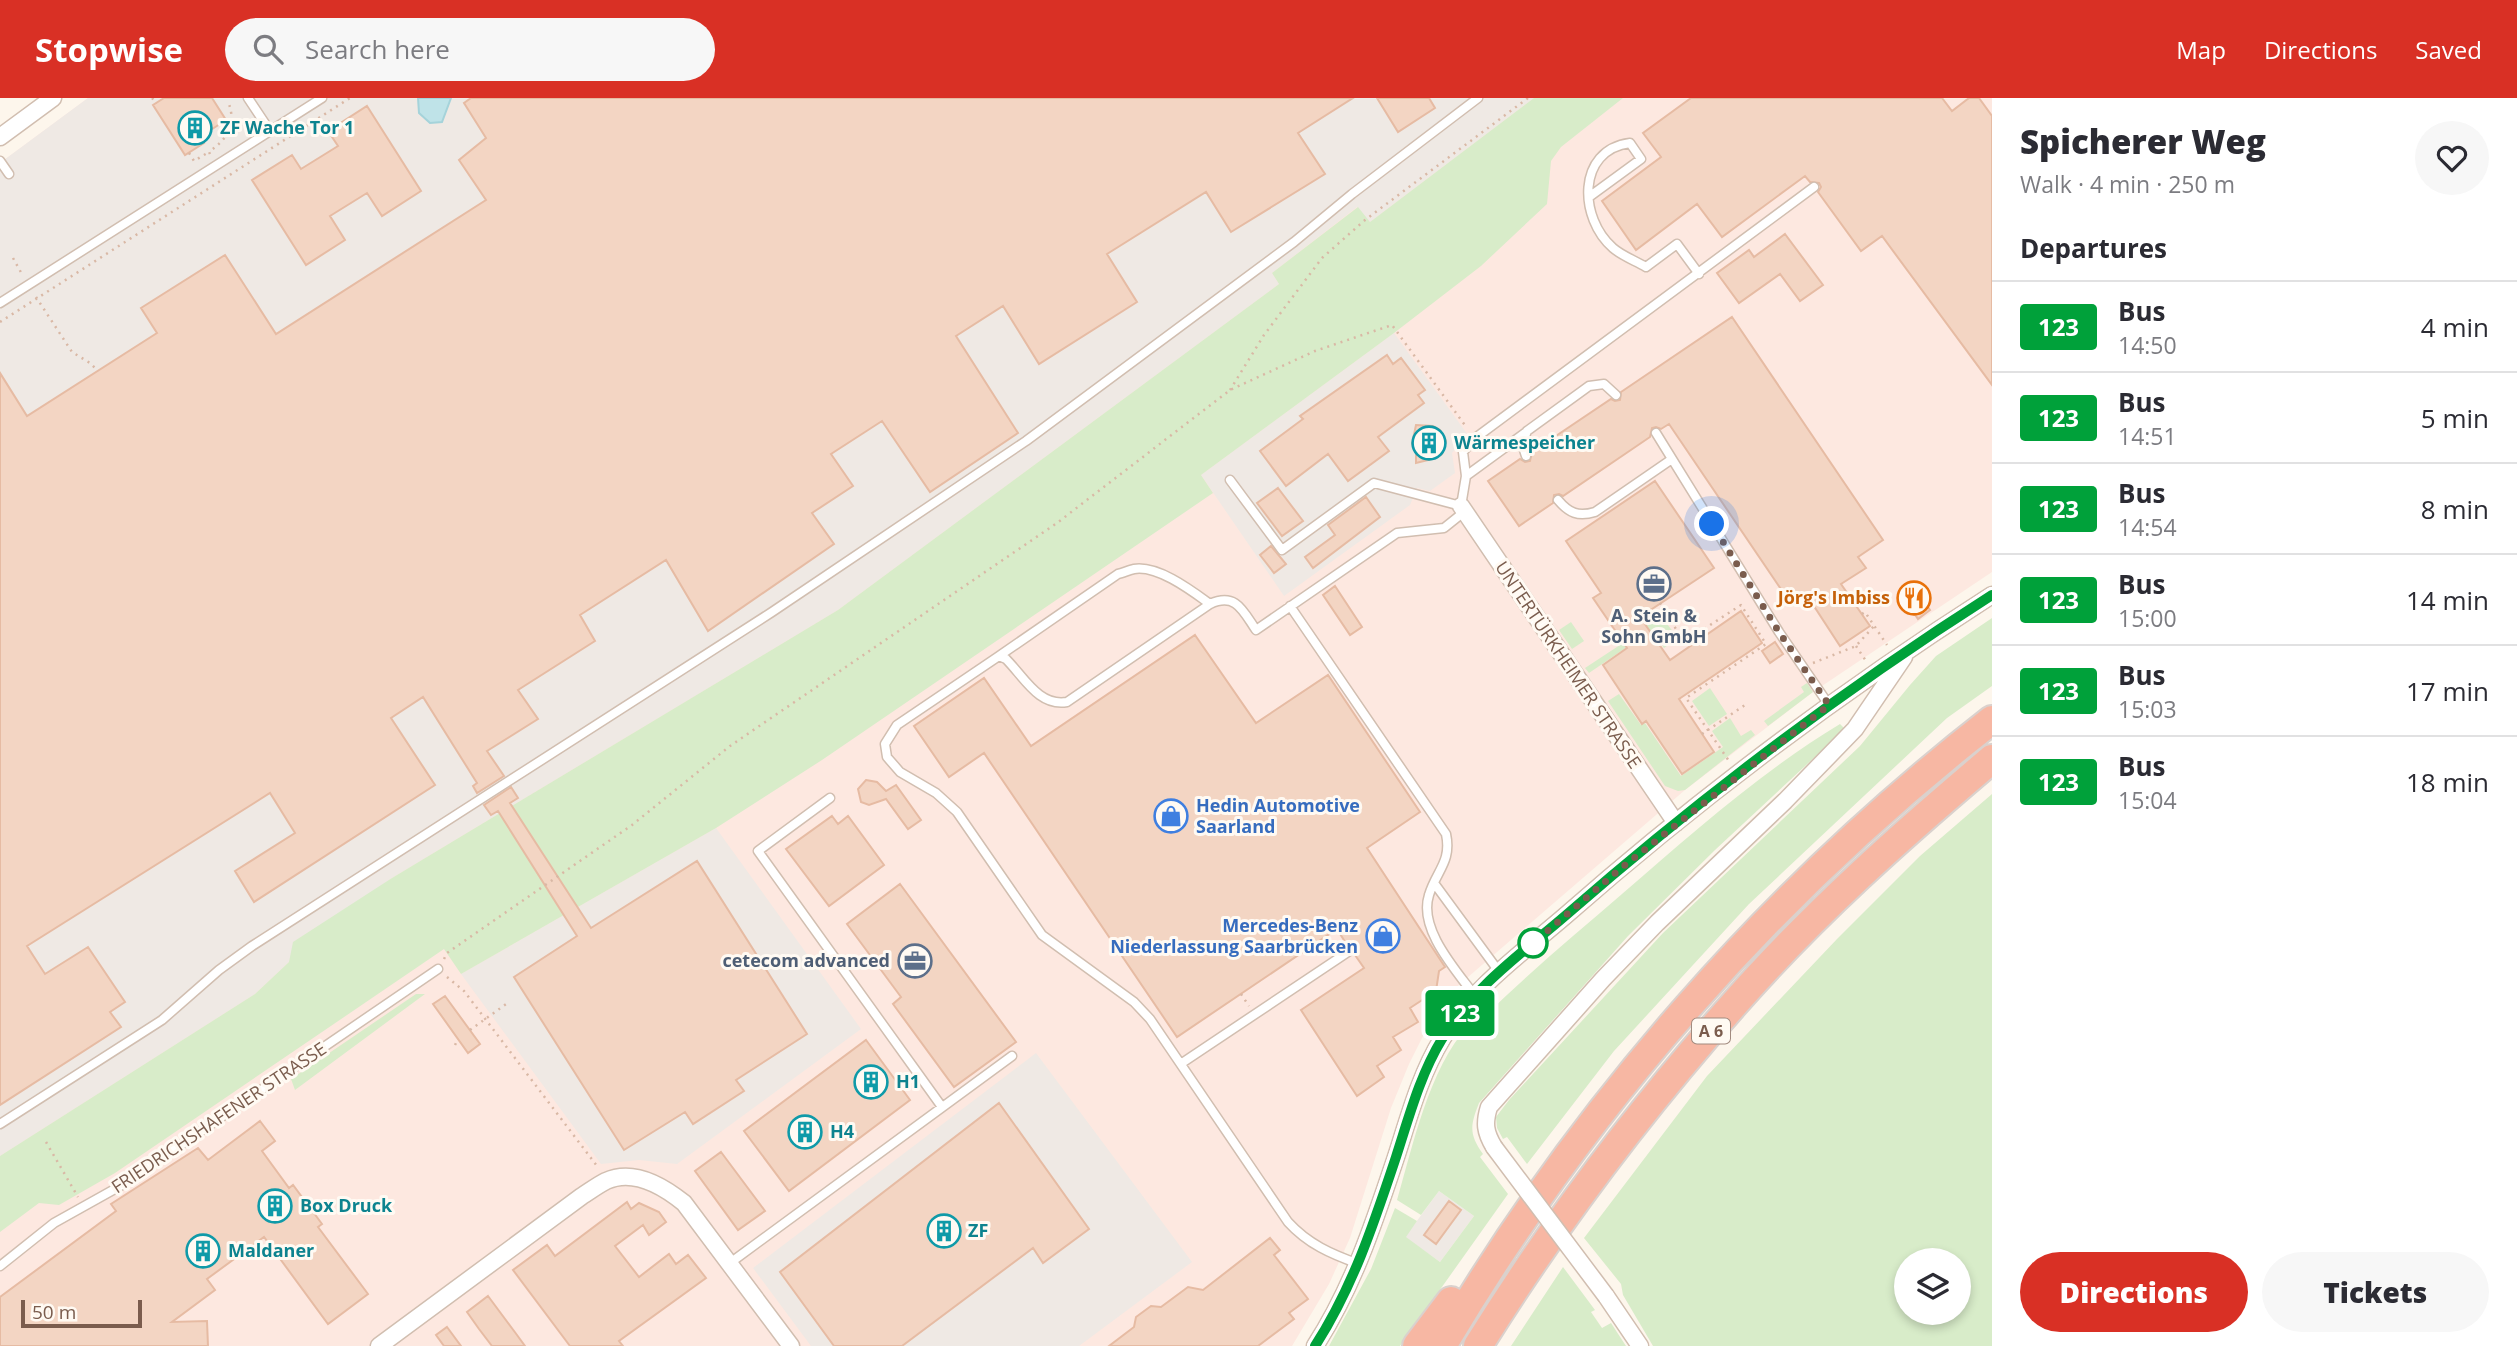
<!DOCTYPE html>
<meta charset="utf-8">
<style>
body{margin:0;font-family:"Open Sans",sans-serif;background:#f7f7f7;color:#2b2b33;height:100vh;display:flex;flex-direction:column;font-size:26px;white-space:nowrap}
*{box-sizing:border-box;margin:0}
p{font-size:23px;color:#7c7c81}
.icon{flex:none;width:38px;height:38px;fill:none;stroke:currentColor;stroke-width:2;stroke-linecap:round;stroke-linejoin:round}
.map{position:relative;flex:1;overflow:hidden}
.panel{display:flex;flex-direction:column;background:#fff;width:525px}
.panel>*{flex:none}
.badge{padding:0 14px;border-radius:5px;font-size:24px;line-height:46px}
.buttons{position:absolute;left:1894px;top:1150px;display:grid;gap:14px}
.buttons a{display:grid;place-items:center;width:77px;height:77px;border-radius:50%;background:#fff;box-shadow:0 4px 10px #0003;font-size:35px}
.scale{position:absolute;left:21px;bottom:18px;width:121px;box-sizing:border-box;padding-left:7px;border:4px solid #7a5c4d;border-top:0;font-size:19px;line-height:24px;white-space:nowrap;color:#7a5c4d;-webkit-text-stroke:5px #fffaf3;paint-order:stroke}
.you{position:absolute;width:35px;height:35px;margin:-18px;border:5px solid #fff;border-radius:50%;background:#1a73e8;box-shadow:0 0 0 10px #1a73e833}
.map>.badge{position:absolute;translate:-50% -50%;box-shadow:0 0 0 4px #fff}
h2{padding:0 28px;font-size:26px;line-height:63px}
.round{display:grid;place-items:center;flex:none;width:74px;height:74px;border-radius:37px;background:#f7f7f7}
.head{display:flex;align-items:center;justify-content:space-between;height:119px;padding:0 28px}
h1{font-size:33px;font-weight:800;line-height:52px}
.action{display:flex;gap:14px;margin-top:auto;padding:14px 28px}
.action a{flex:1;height:80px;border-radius:42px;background:#d93025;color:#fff;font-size:28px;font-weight:800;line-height:80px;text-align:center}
.action a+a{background:#f7f7f7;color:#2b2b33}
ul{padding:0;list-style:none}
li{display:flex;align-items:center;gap:21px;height:91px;padding:0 28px;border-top:2px solid #e1e1e2}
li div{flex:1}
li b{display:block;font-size:26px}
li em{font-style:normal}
li .badge{min-width:77px;font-weight:700;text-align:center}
header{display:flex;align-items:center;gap:42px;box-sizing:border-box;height:98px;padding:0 35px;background:#d93025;color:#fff}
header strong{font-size:33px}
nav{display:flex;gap:38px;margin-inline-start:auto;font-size:24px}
.search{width:490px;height:63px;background:#f7f7f7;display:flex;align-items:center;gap:18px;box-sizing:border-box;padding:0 24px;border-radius:38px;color:#7c7c81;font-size:26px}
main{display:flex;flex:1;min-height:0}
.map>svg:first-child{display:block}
.commercial{fill:#fde8e0}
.industrial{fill:#efe9e4}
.green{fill:#d8ecc9;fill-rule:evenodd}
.water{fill:#bfe3e8;stroke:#a5d3da;stroke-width:2}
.building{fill:#f3d5c3;stroke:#e6bba3;stroke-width:2}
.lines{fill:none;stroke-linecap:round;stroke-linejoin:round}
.service-casing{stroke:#d1beb0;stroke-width:11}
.minor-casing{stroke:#d1beb0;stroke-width:19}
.motorway-casing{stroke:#dad1cd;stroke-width:32}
.path{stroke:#d9b8a5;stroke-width:2.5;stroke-dasharray:2 5;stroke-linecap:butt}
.service{stroke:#fff;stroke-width:8}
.minor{stroke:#fff;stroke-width:16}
.motorway{stroke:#f7b7a3;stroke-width:28}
.minor-bridge-casing{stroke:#d1beb0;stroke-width:19;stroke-linecap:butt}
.minor-bridge{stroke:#fff;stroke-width:16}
.line-casing{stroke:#fff;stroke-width:16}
.line{stroke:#00a13a;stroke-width:10}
.walk{stroke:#7a5c4d;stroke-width:7;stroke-dasharray:0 12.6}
.stop-dot{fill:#fff;stroke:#00a13a;stroke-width:3.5}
.labels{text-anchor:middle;stroke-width:6;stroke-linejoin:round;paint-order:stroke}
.shield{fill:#fffaf3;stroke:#a28b7f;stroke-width:2}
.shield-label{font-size:16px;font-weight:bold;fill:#7a5c4d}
.culture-label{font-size:18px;font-weight:bold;fill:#0d838f;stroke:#fffaf3;text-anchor:start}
.food-label{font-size:18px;font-weight:bold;fill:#c56008;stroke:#fffaf3;text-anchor:end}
.service-label{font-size:18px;font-weight:bold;fill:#4e5e75;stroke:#fffaf3}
.street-label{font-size:18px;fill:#7a5c4d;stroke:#fffaf3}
.shop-label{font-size:18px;font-weight:bold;fill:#366cbe;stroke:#fffaf3;text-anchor:start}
</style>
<header>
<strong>Stopwise</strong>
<div class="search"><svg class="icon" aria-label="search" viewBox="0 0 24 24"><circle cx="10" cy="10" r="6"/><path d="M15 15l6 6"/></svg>Search here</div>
<nav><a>Map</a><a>Directions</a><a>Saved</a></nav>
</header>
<main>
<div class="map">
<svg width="1992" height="1248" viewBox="0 0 1992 1248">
<rect width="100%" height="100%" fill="#fdf6ec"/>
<path class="commercial" d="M88 0H1992V474L1813 594 1685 692 1453 892 1422 940 1409 966 1391 1010 1350 1140 1329 1186 1292 1248H0V65Z"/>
<path class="industrial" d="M88 0H1534L1370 124 1357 109 1272 175 1279 186 838 512 392 780 289 864 255 896 0 1058V65Z
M1394 235 1468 337 1452 355 1455 375 1430 393 1417 390 1410 407 1284 498 1201 377Z
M716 730 861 931 677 1066 639 1062 601 1066 461 876Z
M1036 955 1192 1164 1079 1248H811L753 1170Z
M1439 1093 1474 1118 1440 1164 1405 1139Z"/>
<path class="green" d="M1534 0H1623L1561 49 1551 63 1547 106 1481 168 1394 235 1201 377 1213 395 822 662 716 730 461 876 444 851 115 1075 59 1107 39 1105 0 1134V1058L255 896 289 864 293 844 392 780 838 512 1279 186 1272 175 1358 109 1370 124Z
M1657 513 1678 540 1664 550 1652 532 1589 575 1585 570 1623 545 1619 539Z
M1992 520V588L1947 620 1749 806 1614 953 1527 1066 1507 1039 1503 1041 1497 1030 1496 1019 1509 1002 1663 835 1860 648 1910 587 1936 558Z
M1571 524 1584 543 1572 551 1559 532Z
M1807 585 1813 594 1768 628 1764 623 1804 594 1801 589Z
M1710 590 1727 616 1709 628 1692 603Z
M1619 596 1641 627 1645 625 1681 678 1723 649 1712 633 1730 620 1741 638 1751 632 1755 637 1685 692 1678 693 1665 688 1608 603Z
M1840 626 1844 630 1832 643 1715 752 1628 838 1479 1005C1470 1028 1469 1036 1483 1056L1480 1059 1508 1096 1400 1248H1329L1371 1171 1395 1110 1417 1123 1406 1139 1440 1164 1474 1118 1439 1093 1421 1117 1397 1102C1413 1047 1429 971 1468 928L1472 931C1519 883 1571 840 1622 796 1691 736 1762 673 1840 626Z
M1992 696V1248H1653L1623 1197 1621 1186 1584 1140 1707 978 1837 841 1920 758ZM1906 1162H1958V1214H1906Z
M416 896H425L295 992 291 981Z
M1563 1169 1595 1212 1591 1214 1602 1230 1611 1225 1626 1248H1511Z"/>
<path class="water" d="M418 0H451L442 24 430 25 419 15Z"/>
<path class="building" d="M164 0H212L226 22 200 39 204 45 185 57 153 7Z
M471 0H1353L1298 35 1325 76 1231 134 1206 94 1107 156 1137 204 1039 266 1003 208 956 238 1018 335 930 394 882 323 831 356 853 388 812 415 834 446 708 533 666 462 580 517 595 543 518 592 538 621 487 653 504 678 477 695 473 688 477 685 423 599 391 620 435 687 254 804 235 773 295 735 270 695 27 848 45 876 88 849 125 904 110 914 121 929 0 1007V275L27 318 157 235 141 210 225 157 276 236 486 102 459 62 486 40 464 5Z
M1377 0H1429L1435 10 1398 34Z
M1691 0H1942L1952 13 1969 0H1979L1992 18V287L1882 138 1861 153 1818 94 1821 89 1819 85 1810 84 1805 78 1722 139 1697 106 1636 152 1602 103 1661 59 1643 35Z
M367 8 421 93 382 118 367 95 330 118 345 142 306 167 252 82 292 57 301 71 338 48 328 33Z
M1785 136 1823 187 1800 203 1780 176 1739 205 1717 175 1749 152 1754 159Z
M1732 219 1883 442 1858 459 1866 470 1841 486 1870 528 1840 548 1806 496 1791 506 1669 326 1661 331 1656 329 1652 330 1650 339 1563 398 1559 396 1554 397 1553 405 1519 428 1488 383 1520 361 1525 364 1530 363 1532 354 1611 301 1615 303 1620 302 1621 294Z
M1387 257 1393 266 1401 260 1425 292 1418 297 1424 305 1378 339 1389 353 1348 383 1328 356 1286 388 1260 353 1303 321 1300 318Z
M1416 327 1433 328 1440 332 1446 343 1442 356 1436 360 1416 365V355L1412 346Z
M1655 383 1714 470 1640 519 1670 562 1741 513 1762 545 1679 601 1714 654 1682 676 1646 623 1642 626 1603 567 1627 550 1593 500 1601 495 1566 443Z
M1278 390 1303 423 1282 438 1257 405Z
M1366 399 1380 419 1313 470 1305 459 1335 437 1328 427Z
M1271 448 1286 466 1274 475 1260 457Z
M1335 488 1362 529 1350 537 1323 497Z
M1914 488 1930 512 1918 521 1901 496Z
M1195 537 1256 625 1328 577 1420 714 1367 750 1445 869 1439 873 1436 893 1410 910 1418 924 1393 939 1401 952 1377 968 1384 979 1357 998 1301 912 1364 870 1355 857 1358 852 1356 848 1347 847 1337 831 1177 939 984 655 949 679 914 628 984 580 1031 648Z
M1775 544 1783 556 1770 565 1762 553Z
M866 682 877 684 886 693 896 687 921 722 908 731 886 701 869 707 861 704 858 691Z
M511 689 518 700 510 705 591 830 697 763 807 936 736 982 744 993 693 1026 685 1014 624 1052 514 879 577 838 498 713 491 717 484 707Z
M832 718 838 726 848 718 884 767 829 808 786 751Z
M900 786 1016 944 954 989 893 906 901 899 847 826Z
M445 898 480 946 468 955 433 906Z
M866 942 910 1002 789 1093 744 1033Z
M999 1005 1089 1131 1043 1165 1033 1150 902 1248H834L780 1174Z
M260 1023 275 1043 262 1053 289 1090 293 1087 322 1126 318 1129 368 1196 328 1226 264 1139 207 1181 215 1192 172 1224 207 1223 208 1248H0V1199L116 1113 111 1106 198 1050 208 1062Z
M721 1054 765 1113 738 1132 695 1073Z
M1449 1103 1461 1112 1436 1146 1424 1137Z
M627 1104 631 1111 639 1105 659 1114 666 1124 649 1137 643 1127 615 1148 639 1179 669 1156 676 1166 688 1157 706 1180 619 1243 623 1248H570L513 1172 547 1147 555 1158Z
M1270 1140 1280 1152 1274 1157 1308 1201 1289 1215 1294 1221 1258 1248H1109L1134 1229 1136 1219 1151 1208 1161 1209 1188 1189 1203 1192Z
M488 1198 517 1237 525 1248H492L479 1231 467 1214Z
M447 1229 461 1248H444L436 1237Z"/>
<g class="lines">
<defs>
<path id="service" d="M248 0 270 33
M0 63 9 76
M1589 99 1641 61 1630 45C1576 52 1579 121 1613 150 1622 158 1636 163 1646 169L1677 146 1699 176
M0 205 322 0
M1656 335 1779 534 1829 607
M1526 358 1522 346 1527 333 1589 288 1604 286 1616 297
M1466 378 1525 335
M1230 382 1282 452 1374 385 1461 408 1466 378 1463 354 1474 341 1814 89
M1558 402C1569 415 1578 419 1595 414L1672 361
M1290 508 1446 736C1452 764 1436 773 1429 797 1418 831 1456 872 1475 898
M999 558 1118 476C1123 475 1129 472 1134 471 1158 467 1192 493 1210 506
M830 700 758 753 942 1009
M1434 785 1500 875
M1182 965 1351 852
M0 1026 162 922 219 872 252 848 772 514 1026 343 1294 144 1352 96 1478 0
M730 1165 1012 958
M1359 1166C1331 1156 1308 1146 1288 1124L1150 921 1134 904 1042 837 957 714 936 695 900 674 887 659 885 646 897 627 999 558 1006 561C1024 579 1039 609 1067 604L1210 506C1236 494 1243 513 1256 532L1397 435 1444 430 1464 414
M0 1168 54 1125 122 1087 438 871"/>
<path id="minor" d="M0 39 53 0
M1461 408 1676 725
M1494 1049C1485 1034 1484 1025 1489 1009L1603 881 1657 825 1785 703 1855 631 1904 559
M1606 1198 1640 1248
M379 1248 582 1098C590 1093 598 1087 606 1083 634 1070 663 1088 684 1105L791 1248
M1315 1248C1353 1189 1374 1125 1396 1059 1409 1019 1420 977 1442 941 1471 891 1522 855 1565 818 1699 700 1842 593 1992 497"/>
<path id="motorway" d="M1417 1248 1451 1203
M1442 1248C1584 1008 1771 794 1992 622
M1478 1248C1554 1126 1640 1012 1735 905 1813 816 1902 737 1992 661"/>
</defs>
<use href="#service" class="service-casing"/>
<use href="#minor" class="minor-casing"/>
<use href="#motorway" class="motorway-casing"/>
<path class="path" d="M152 0 157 5
M189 55 194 63 209 54
M210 56 209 54C228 40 237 27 228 3
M13 160 23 178
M36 199 72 254 90 265 98 273
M0 224 350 0
M1230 292 1264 237 1322 160 1365 122 1528 0
M1660 505 1684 544 1741 507 1766 546 1686 600 1729 663
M1862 516 1865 514 1887 547
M1856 548 1866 563
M1813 565 1856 548 1874 528
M1702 636 1745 607
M444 861 447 855 632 727 730 648 1057 425 1230 292 1315 253 1392 227 1467 330
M447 879 464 893 597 1068
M1241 896 1249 908
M470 932 509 904
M455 947 458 941
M46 1044 78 1099"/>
<use href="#service" class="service"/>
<use href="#minor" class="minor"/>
<use href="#motorway" class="motorway"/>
<defs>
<path id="minor-bridge" d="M1494 1049 1606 1198"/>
</defs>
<use href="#minor-bridge" class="minor-bridge-casing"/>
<use href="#minor-bridge" class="minor-bridge"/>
</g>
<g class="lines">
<defs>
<path id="line" d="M1315 1248C1353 1189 1374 1125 1396 1059 1409 1019 1420 977 1442 941 1471 891 1522 855 1565 818 1699 701 1841 593 1992 497"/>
</defs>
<use href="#line" class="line-casing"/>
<use href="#line" class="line"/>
<path class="walk" d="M1533 845 1531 847 1620 771 1829 607 1779 534 1712 426"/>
</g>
<defs>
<symbol id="building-ring" viewBox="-11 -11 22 22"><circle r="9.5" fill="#fffaf3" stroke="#0f9aa8" stroke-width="1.5"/><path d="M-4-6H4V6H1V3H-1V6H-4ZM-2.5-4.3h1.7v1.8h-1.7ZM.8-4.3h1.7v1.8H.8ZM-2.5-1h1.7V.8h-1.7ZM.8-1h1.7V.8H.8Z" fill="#0f9aa8"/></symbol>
<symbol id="office-ring" viewBox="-11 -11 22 22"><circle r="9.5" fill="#fffaf3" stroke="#5c6f8a" stroke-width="1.5"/><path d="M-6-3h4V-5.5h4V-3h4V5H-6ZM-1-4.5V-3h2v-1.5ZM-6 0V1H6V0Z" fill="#5c6f8a"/></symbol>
<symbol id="restaurant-ring" viewBox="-11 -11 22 22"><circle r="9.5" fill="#fffaf3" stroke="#e8710a" stroke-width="1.5"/><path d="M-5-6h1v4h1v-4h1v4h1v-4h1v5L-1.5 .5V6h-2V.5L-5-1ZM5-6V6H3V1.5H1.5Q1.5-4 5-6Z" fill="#e8710a"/></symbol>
<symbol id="shop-ring" viewBox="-11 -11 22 22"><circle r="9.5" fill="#fffaf3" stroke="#3f7fe0" stroke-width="1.5"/><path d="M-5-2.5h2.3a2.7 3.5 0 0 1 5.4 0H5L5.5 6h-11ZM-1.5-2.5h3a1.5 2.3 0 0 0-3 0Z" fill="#3f7fe0"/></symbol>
</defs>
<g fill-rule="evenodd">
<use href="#building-ring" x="176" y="11" width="38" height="38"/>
<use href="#building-ring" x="1410" y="326" width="38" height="38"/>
<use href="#office-ring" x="1635" y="467" width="38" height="38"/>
<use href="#restaurant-ring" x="1895" y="481" width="38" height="38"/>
<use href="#shop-ring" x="1152" y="699" width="38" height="38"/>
<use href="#shop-ring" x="1364" y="819" width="38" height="38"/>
<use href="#office-ring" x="896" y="844" width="38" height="38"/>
<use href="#building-ring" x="852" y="965" width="38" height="38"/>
<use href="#building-ring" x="786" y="1015" width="38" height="38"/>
<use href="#building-ring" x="256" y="1089" width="38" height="38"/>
<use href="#building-ring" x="925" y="1114" width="38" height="38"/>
<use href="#building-ring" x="184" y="1134" width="38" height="38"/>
</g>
<circle class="stop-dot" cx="1533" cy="845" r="14"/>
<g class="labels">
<rect class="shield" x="1692" y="920.5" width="38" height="25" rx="5"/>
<g class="shield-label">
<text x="1711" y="939">A 6</text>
</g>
<g class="culture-label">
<text x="220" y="36">ZF Wache Tor 1</text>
<text x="1454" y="351">Wärmespeicher</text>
<text x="896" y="990">H1</text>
<text x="830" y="1040">H4</text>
<text x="300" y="1114">Box Druck</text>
<text x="968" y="1139">ZF</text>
<text x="228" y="1159">Maldaner</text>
</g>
<g class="food-label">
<text x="1890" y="506">Jörg's Imbiss</text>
</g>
<g class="service-label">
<text x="1654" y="524">A. Stein &amp;<tspan x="1654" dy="21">Sohn GmbH</tspan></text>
<text x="890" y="869" text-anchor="end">cetecom advanced</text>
</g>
<g class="street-label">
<text transform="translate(1568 567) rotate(56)" y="6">UNTERTÜRKHEIMER STRASSE</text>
<text transform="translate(219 1020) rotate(-34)" y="6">FRIEDRICHSHAFENER STRASSE</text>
</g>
<g class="shop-label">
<text x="1196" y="714">Hedin Automotive<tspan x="1196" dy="21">Saarland</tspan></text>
<text x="1358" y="834" text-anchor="end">Mercedes-Benz<tspan x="1358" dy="21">Niederlassung Saarbrücken</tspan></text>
</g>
</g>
</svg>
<div class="buttons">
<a><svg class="icon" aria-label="layers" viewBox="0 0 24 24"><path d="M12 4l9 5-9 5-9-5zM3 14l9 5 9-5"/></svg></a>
</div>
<div class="scale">50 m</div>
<div class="you" style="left:1712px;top:426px"></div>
<b class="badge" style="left:1460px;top:915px;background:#00a13a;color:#fff">123</b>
</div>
<section class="panel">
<div class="head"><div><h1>Spicherer Weg</h1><p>Walk · 4 min · 250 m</p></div><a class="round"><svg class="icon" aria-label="heart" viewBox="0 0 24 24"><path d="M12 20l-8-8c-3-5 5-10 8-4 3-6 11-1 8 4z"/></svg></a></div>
<h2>Departures</h2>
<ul>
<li><span class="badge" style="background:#00a13a;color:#fff">123</span><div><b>Bus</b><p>14:50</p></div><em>4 min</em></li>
<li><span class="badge" style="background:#00a13a;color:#fff">123</span><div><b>Bus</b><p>14:51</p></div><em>5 min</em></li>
<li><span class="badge" style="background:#00a13a;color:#fff">123</span><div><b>Bus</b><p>14:54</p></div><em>8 min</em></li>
<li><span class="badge" style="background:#00a13a;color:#fff">123</span><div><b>Bus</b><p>15:00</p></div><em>14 min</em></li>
<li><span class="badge" style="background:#00a13a;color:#fff">123</span><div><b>Bus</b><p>15:03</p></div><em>17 min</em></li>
<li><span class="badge" style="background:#00a13a;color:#fff">123</span><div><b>Bus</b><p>15:04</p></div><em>18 min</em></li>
</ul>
<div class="action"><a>Directions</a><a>Tickets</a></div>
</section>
</main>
